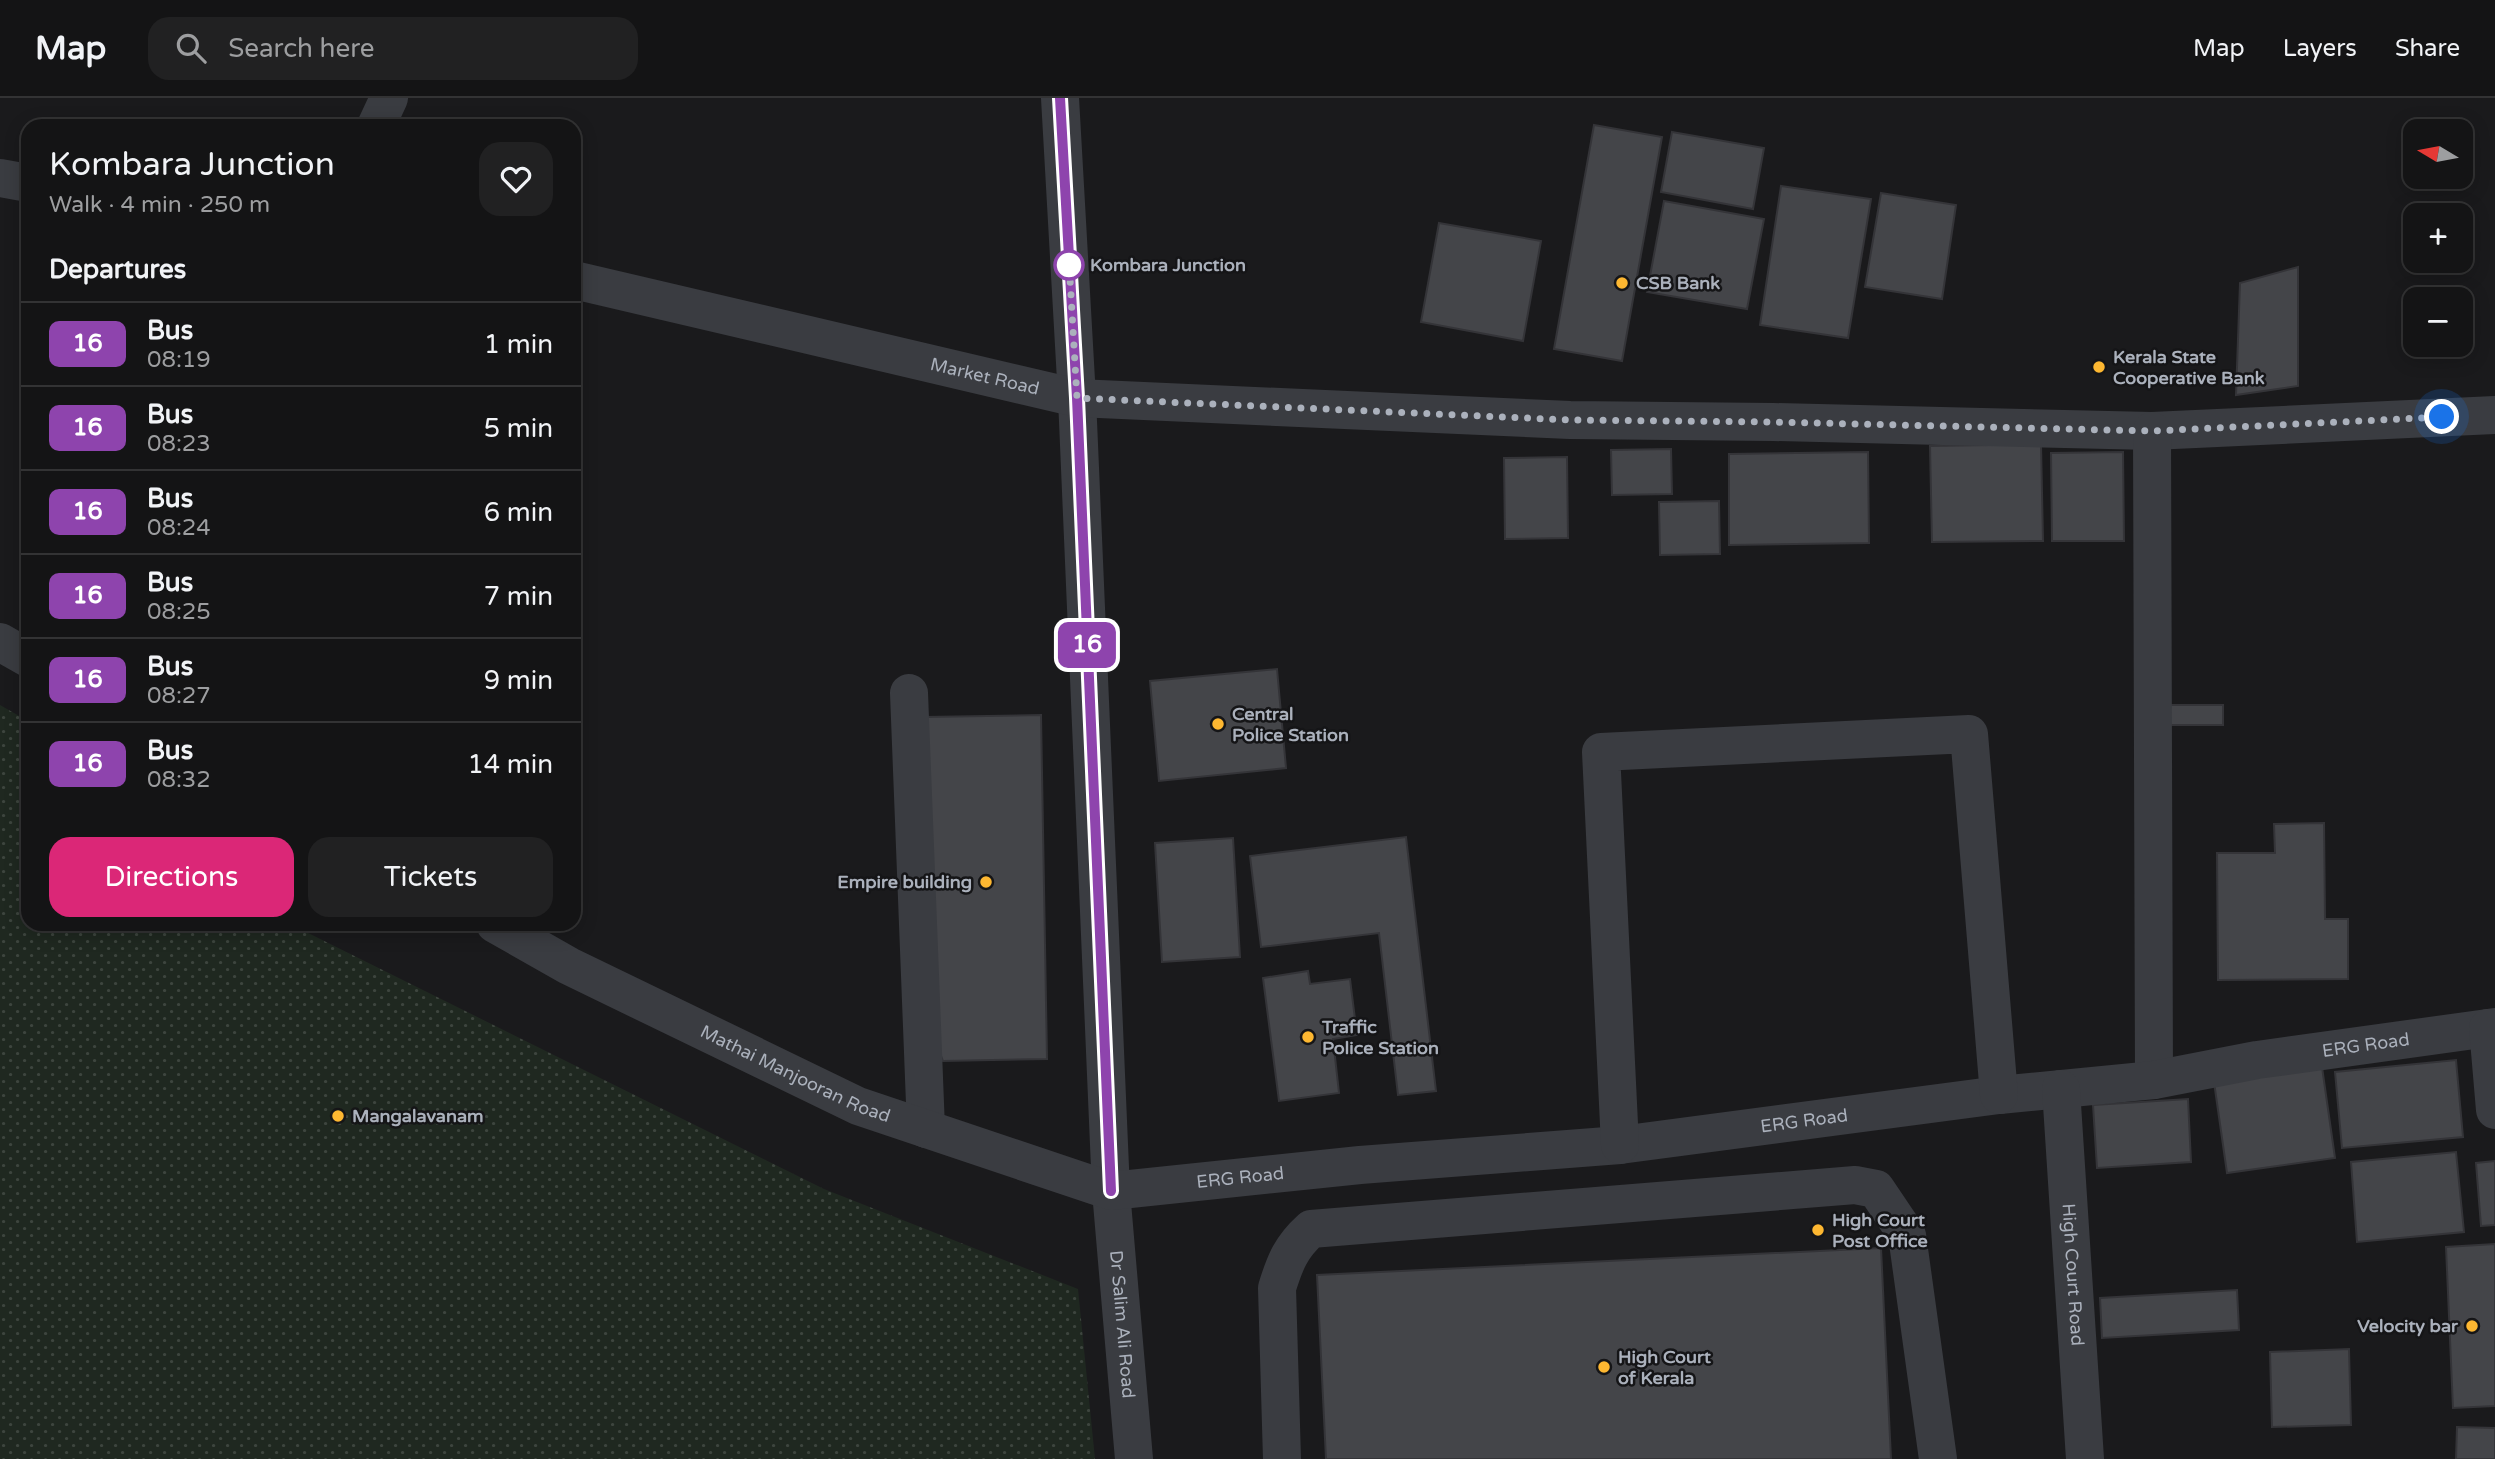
<!DOCTYPE html>
<meta charset="utf-8">
<style>
body{margin:0;font-family:"Varela Round",sans-serif;background:#212122;color:#f1f3f6;height:100vh;display:flex;flex-direction:column;font-size:26px;white-space:nowrap}
*{box-sizing:border-box;margin:0}
p{font-size:23px;color:#9d9ea0}
.icon{flex:none;width:38px;height:38px;fill:none;stroke:currentColor;stroke-width:2;stroke-linecap:round;stroke-linejoin:round}
.map{position:relative;flex:1;overflow:hidden}
.drawer{position:absolute;left:21px;top:21px;width:560px;height:812px;display:flex;flex-direction:column;background:#141415;border-radius:21px;box-shadow:0 4px 18px #0003,0 0 0 2px #333334}
.drawer>*{flex:none}
.badge{padding:0 14px;border-radius:10px;font-size:24px;line-height:46px}
.needle{width:46px;rotate:280deg}
.buttons{position:absolute;left:2403px;top:21px;display:grid;gap:14px}
.buttons a{display:grid;place-items:center;width:70px;height:70px;border-radius:14px;background:#141415;box-shadow:0 4px 18px #0003,0 0 0 2px #333334;font-size:35px}
.you{position:absolute;width:35px;height:35px;margin:-18px;border:5px solid #fff;border-radius:50%;background:#1a73e8;box-shadow:0 0 0 10px #1a73e833}
.map>.badge{position:absolute;translate:-50% -50%;box-shadow:0 0 0 4px #fff}
h2{padding:0 28px;font-size:26px;line-height:63px}
.round{display:grid;place-items:center;flex:none;width:74px;height:74px;border-radius:21px;background:#212122}
.summary{display:flex;align-items:center;justify-content:space-between;height:119px;padding:0 28px}
h1{font-size:33px;font-weight:600;line-height:52px}
.button{display:flex;gap:14px;margin-top:auto;padding:14px 28px}
.button a{flex:1;height:80px;border-radius:21px;background:#db2777;color:#fff;font-size:28px;font-weight:600;line-height:80px;text-align:center}
.button a+a{background:#212122;color:#f1f3f6}
ul{padding:0;list-style:none}
li{display:flex;align-items:center;gap:21px;height:84px;padding:0 28px;border-top:2px solid #333334}
li div{flex:1}
li b{display:block;font-size:26px}
li em{font-style:normal}
li .badge{min-width:77px;font-weight:700;text-align:center}
header{display:flex;align-items:center;gap:42px;box-sizing:border-box;height:98px;padding:0 35px;background:#141415;border-bottom:2px solid #333334}
header strong{font-size:33px}
nav{display:flex;gap:38px;margin-inline-start:auto;font-size:24px}
.search{width:490px;height:63px;background:#212122;display:flex;align-items:center;gap:18px;box-sizing:border-box;padding:0 24px;border-radius:21px;color:#9d9ea0;font-size:26px}
.map>svg:first-child{display:block}
.park{fill:url(#park-dots)}
.building{fill:#444549;stroke:#343438;stroke-width:2}
.lines{fill:none;stroke-linecap:round;stroke-linejoin:round}
.minor{stroke:#3a3c41;stroke-width:38}
.line-casing{stroke:#fff;stroke-width:16}
.line{stroke:#8e44ad;stroke-width:10}
.walk{stroke:#abb1bc;stroke-width:7;stroke-dasharray:0 12.6}
.stop-dot{fill:#fff;stroke:#8e44ad;stroke-width:3.5}
.poi-dot{fill:#fdb731;stroke:#151517;stroke-width:2.5}
.labels{text-anchor:middle;stroke-width:5;stroke-linejoin:round;paint-order:stroke}
.stop-label{font-size:18px;font-weight:bold;fill:#abb1bc;stroke:#151517;text-anchor:start}
.poi-label{font-size:18px;font-weight:bold;fill:#abb1bc;stroke:#151517;text-anchor:start}
.street-label{font-size:18px;fill:#abb1bc;stroke:#151517}
</style>
<header>
<strong>Map</strong>
<div class="search"><svg class="icon" aria-label="search" viewBox="0 0 24 24"><circle cx="10" cy="10" r="6"/><path d="M15 15l6 6"/></svg>Search here</div>
<nav><a>Map</a><a>Layers</a><a>Share</a></nav>
</header>
<div class="map">
<svg width="2495" height="1361" viewBox="0 0 2495 1361">
<defs>
<pattern id="park-dots" width="8" height="8" patternUnits="userSpaceOnUse" patternTransform="scale(1.75)"><rect width="8" height="8" fill="#1f2820"/><path d="M2 2h.1M6 6h.1" fill="none" stroke="#3d453e" stroke-width="1.8" stroke-linecap="round"/></pattern>
</defs>
<rect width="100%" height="100%" fill="#1a1a1c"/>
<path class="park" d="M0 607 28 623V826H290L824 1091 1078 1191 1095 1361H0Z"/>
<path class="building" d="M1594 27 1662 39 1622 263 1554 251Z
M1672 34 1764 50 1753 111 1661 94Z
M1781 88 1871 101 1848 240 1760 227Z
M1881 95 1956 107 1942 201 1865 189Z
M1664 103 1764 121 1747 211 1647 194Z
M1439 125 1541 143 1523 243 1421 224Z
M2298 169V288L2236 297 2240 185Z
M2041 346 2043 443 1932 444 1930 348Z
M1671 351 1672 396 1612 397 1611 352Z
M1868 354 1869 445 1729 447V356Z
M2123 354 2124 443H2052L2051 355Z
M1567 359 1568 440 1505 441 1504 360Z
M1719 403 1720 456 1660 457 1659 404Z
M1277 571 1286 670 1159 683 1150 583Z
M2166 607H2223V627H2166Z
M1041 617 1047 961 943 963 931 933 925 619Z
M2324 725 2325 821H2348V881L2218 882 2217 755H2275L2274 726Z
M1406 739 1436 993 1398 997 1379 835 1261 849 1250 758Z
M1233 740 1240 859 1162 864 1155 745Z
M1308 873 1310 886 1350 881 1357 937 1333 941 1339 995 1279 1003 1263 880Z
M2456 962 2463 1039 2342 1050 2335 974Z
M2322 969 2335 1060 2227 1075 2214 984Z
M2188 1001 2191 1064 2097 1070 2093 1007Z
M2456 1054 2464 1134 2357 1144 2351 1064Z
M2495 1063V1127L2481 1128 2476 1065Z
M2495 1146V1308L2453 1310 2446 1149Z
M1881 1150 1891 1361H1326L1317 1177Z
M2237 1192 2239 1232 2102 1240 2100 1200Z
M2349 1251 2351 1327 2272 1329 2270 1254Z
M2457 1329 2495 1330V1361H2456Z"/>
<g class="lines">
<g class="minor">
<path id="s1" d="M1060 0 1077 300 1111 1093 1134 1361"/>
<path d="M376 28 389 0"/>
<path d="M0 80 28 85"/>
<path id="s2" d="M574 182 1077 300 1570 322 1773 324 2152 333 2495 317"/>
<path d="M2152 333 2154 982"/>
<path d="M0 544 28 560"/>
<path d="M909 595 926 1031"/>
<path id="s3" d="M495 826 569 868 858 1008 1111 1093 1360 1067 1620 1047 1999 997 2154 982 2257 962 2495 929"/>
<path d="M2488 930 2495 1012"/>
<path id="s4" d="M2061 991 2085 1361"/>
<path d="M1620 1047 1601 654 1969 636 1999 997"/>
<path d="M1282 1361 1277 1190C1285 1164 1291 1149 1311 1131L1855 1087 1876 1091 1907 1137 1938 1361"/>
</g>
</g>
<g class="lines">
<defs>
<path id="line" d="M1060 0 1077 300 1111 1093"/>
</defs>
<use href="#line" class="line-casing"/>
<use href="#line" class="line"/>
<path class="walk" d="M1069 167V163L1077 300 1570 322 1773 324 2152 333 2442 319"/>
</g>
<circle class="stop-dot" cx="1069" cy="167" r="14"/>
<g class="poi-dot">
<circle cx="1622" cy="185" r="7"/>
<circle cx="2099" cy="269" r="7"/>
<circle cx="1218" cy="626" r="7"/>
<circle cx="986" cy="784" r="7"/>
<circle cx="1308" cy="939" r="7"/>
<circle cx="338" cy="1018" r="7"/>
<circle cx="1818" cy="1132" r="7"/>
<circle cx="2472" cy="1228" r="7"/>
<circle cx="1604" cy="1269" r="7"/>
</g>
<g class="labels">
<g class="stop-label">
<text x="1090" y="173">Kombara Junction</text>
</g>
<g class="poi-label">
<text x="1636" y="191">CSB Bank</text>
<text x="2113" y="265">Kerala State<tspan x="2113" dy="21">Cooperative Bank</tspan></text>
<text x="1232" y="622">Central<tspan x="1232" dy="21">Police Station</tspan></text>
<text x="972" y="790" text-anchor="end">Empire building</text>
<text x="1322" y="935">Traffic<tspan x="1322" dy="21">Police Station</tspan></text>
<text x="352" y="1024">Mangalavanam</text>
<text x="1832" y="1128">High Court<tspan x="1832" dy="21">Post Office</tspan></text>
<text x="2458" y="1234" text-anchor="end">Velocity bar</text>
<text x="1618" y="1265">High Court<tspan x="1618" dy="21">of Kerala</tspan></text>
</g>
<g class="street-label">
<text dy="6" stroke="none"><textPath href="#s2" startOffset="422">Market Road</textPath></text>
<text dy="6" stroke="none"><textPath href="#s3" startOffset="1937">ERG Road</textPath></text>
<text dy="6" stroke="none"><textPath href="#s3" startOffset="336">Mathai Manjooran Road</textPath></text>
<text dy="6" stroke="none"><textPath href="#s3" startOffset="1370">ERG Road</textPath></text>
<text dy="6" stroke="none"><textPath href="#s3" startOffset="803">ERG Road</textPath></text>
<text dy="6" stroke="none"><textPath href="#s4" startOffset="186">High Court Road</textPath></text>
<text dy="6" stroke="none"><textPath href="#s1" startOffset="1228">Dr Salim Ali Road</textPath></text>
</g>
</g>
</svg>
<div class="buttons">
<a><svg class="needle" viewBox="-14 -14 28 28"><path d="M0-13l5 13h-10z" fill="#e53935"/><path d="M0 13l5-13h-10z" fill="#9d9ea0"/></svg></a>
<a>+</a>
<a>−</a>
</div>
<div class="you" style="left:2442px;top:319px"></div>
<b class="badge" style="left:1087px;top:547px;background:#8e44ad;color:#fff">16</b>
<section class="drawer">
<div class="summary"><div><h1>Kombara Junction</h1><p>Walk · 4 min · 250 m</p></div><a class="round"><svg class="icon" aria-label="heart" viewBox="0 0 24 24"><path d="M12 20l-8-8c-3-5 5-10 8-4 3-6 11-1 8 4z"/></svg></a></div>
<h2>Departures</h2>
<ul>
<li><span class="badge" style="background:#8e44ad;color:#fff">16</span><div><b>Bus</b><p>08:19</p></div><em>1 min</em></li>
<li><span class="badge" style="background:#8e44ad;color:#fff">16</span><div><b>Bus</b><p>08:23</p></div><em>5 min</em></li>
<li><span class="badge" style="background:#8e44ad;color:#fff">16</span><div><b>Bus</b><p>08:24</p></div><em>6 min</em></li>
<li><span class="badge" style="background:#8e44ad;color:#fff">16</span><div><b>Bus</b><p>08:25</p></div><em>7 min</em></li>
<li><span class="badge" style="background:#8e44ad;color:#fff">16</span><div><b>Bus</b><p>08:27</p></div><em>9 min</em></li>
<li><span class="badge" style="background:#8e44ad;color:#fff">16</span><div><b>Bus</b><p>08:32</p></div><em>14 min</em></li>
</ul>
<div class="button"><a>Directions</a><a>Tickets</a></div>
</section>
</div>
